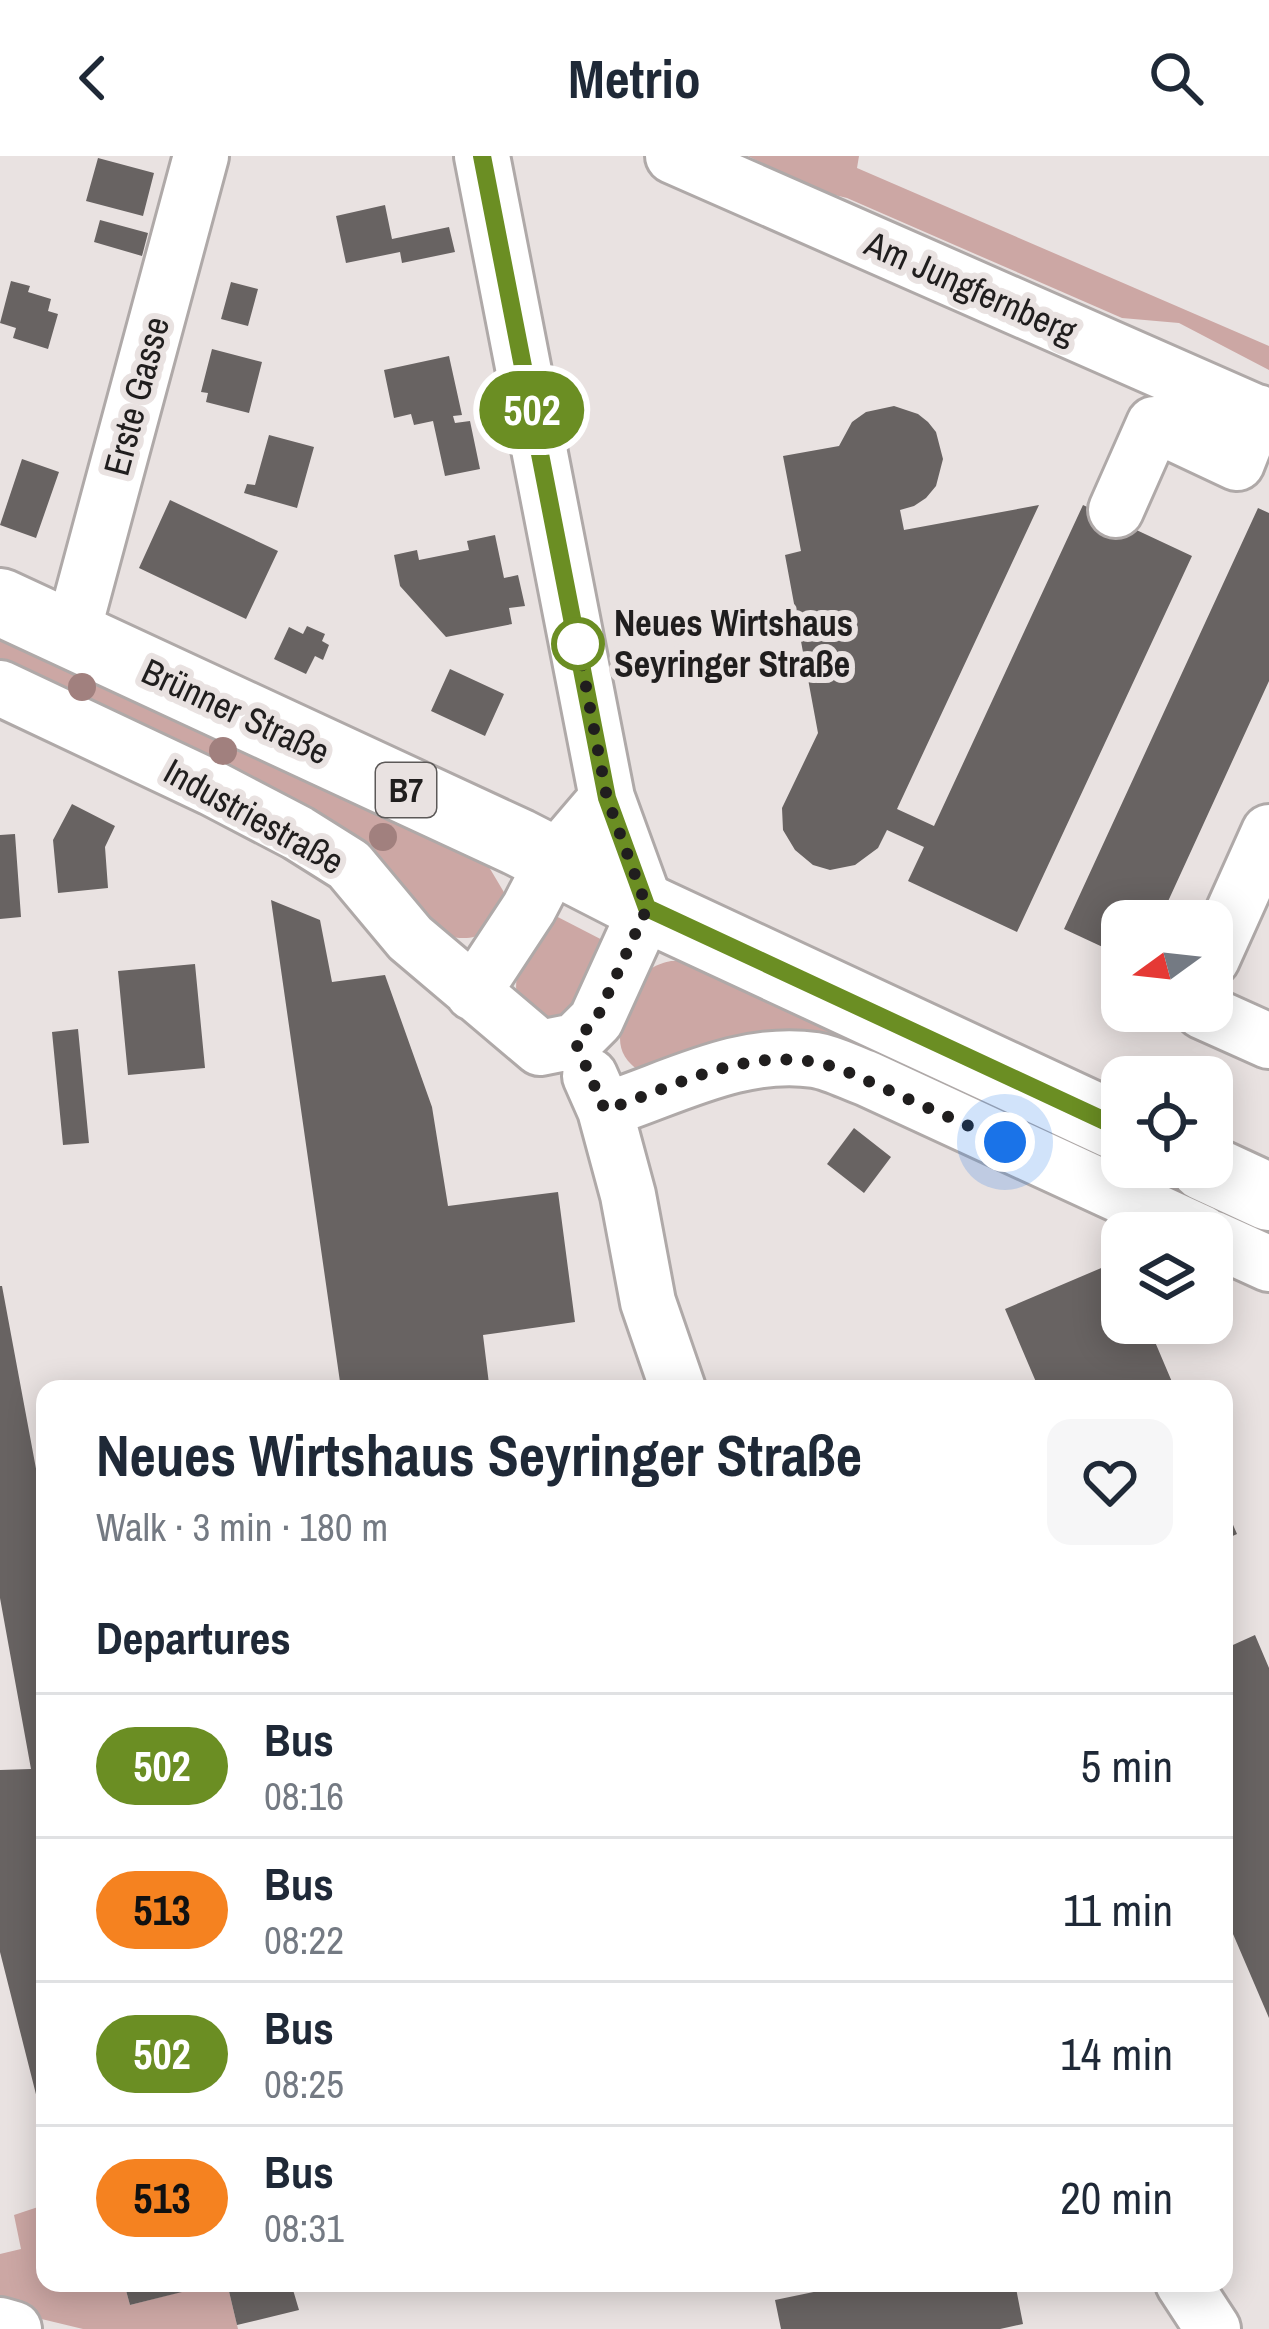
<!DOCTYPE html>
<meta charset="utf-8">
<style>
body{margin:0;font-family:"Archivo Narrow",sans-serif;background:#f6f6f7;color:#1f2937;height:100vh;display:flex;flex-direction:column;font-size:45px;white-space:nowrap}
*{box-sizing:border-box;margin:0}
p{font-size:39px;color:#747a83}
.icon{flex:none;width:66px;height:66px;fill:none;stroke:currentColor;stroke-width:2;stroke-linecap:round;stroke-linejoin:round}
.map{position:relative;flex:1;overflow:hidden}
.sheet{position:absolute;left:36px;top:1224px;width:1197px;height:912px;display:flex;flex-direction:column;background:#fff;border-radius:24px;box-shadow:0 6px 30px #0003}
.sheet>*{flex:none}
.badge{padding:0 24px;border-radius:39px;font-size:42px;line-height:78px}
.needle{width:78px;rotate:255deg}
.controls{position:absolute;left:1101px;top:744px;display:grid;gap:24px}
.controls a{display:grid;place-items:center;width:132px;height:132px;border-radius:24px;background:#fff;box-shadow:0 6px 30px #0003;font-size:60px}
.you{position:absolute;width:60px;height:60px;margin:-30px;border:9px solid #fff;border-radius:50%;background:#1a73e8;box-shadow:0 0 0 18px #1a73e833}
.map>.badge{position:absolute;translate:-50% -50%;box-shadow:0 0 0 6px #fff}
h2{padding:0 60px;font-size:45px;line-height:108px}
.round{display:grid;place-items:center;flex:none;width:126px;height:126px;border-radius:24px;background:#f6f6f7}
.overview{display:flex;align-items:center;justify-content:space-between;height:204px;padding:0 60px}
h1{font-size:57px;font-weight:800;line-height:90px}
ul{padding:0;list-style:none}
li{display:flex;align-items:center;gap:36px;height:144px;padding:0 60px;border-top:3px solid #e0e1e3}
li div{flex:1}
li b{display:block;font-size:45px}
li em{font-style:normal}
li .badge{min-width:132px;font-weight:700;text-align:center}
header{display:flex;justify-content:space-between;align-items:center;height:156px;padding:0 60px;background:#fff;font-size:54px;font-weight:800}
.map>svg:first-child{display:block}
.green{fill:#cca7a4}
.building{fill:#686362}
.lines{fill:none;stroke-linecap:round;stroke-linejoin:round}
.minor-casing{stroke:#afa9a8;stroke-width:60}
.major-casing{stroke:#afa9a8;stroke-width:72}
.minor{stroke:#fff;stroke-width:54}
.major{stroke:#fff;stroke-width:66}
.tree{fill:#a1807e}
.line-casing{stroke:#fff;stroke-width:27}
.line{stroke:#6b8e23;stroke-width:18}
.walk{stroke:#201e1e;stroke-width:12;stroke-dasharray:0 21.6}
.stop-dot{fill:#fff;stroke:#6b8e23;stroke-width:6}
.labels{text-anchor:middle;stroke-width:12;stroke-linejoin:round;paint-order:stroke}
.shield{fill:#e9e2e1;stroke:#5c5958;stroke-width:3}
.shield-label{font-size:33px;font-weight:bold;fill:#201e1e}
.street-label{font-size:36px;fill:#201e1e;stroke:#e9e2e1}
.stop-label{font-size:36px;font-weight:bold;fill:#201e1e;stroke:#e9e2e1;text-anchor:start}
</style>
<header><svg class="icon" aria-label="back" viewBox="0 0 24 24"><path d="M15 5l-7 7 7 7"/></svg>Metrio<svg class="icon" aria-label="search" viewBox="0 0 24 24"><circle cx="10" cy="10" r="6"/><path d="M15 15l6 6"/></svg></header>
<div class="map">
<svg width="1269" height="2173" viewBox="0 0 1269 2173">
<rect width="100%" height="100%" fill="#e9e2e1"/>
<path class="green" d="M748 0H859L857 12 1269 190V214L1179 167 1122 162 847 42 814 34Z
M0 474 486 706 505 738V757C483 779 478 786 445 780L0 508Z
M550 757 614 790 578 862 541 866C535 860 524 853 520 846 505 822 537 778 550 757Z
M671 805H697L1122 996V1011H1155L1269 1063V1086L891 913 642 917C607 894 621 868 635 837 640 828 643 817 652 812 656 809 666 806 671 805Z
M44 2049 45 2078 39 2088 45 2103V2127H63L65 2133 83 2128 85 2133 105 2127H124L130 2149 215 2127H227L238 2173H83L0 2153V2098L21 2093 14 2059Z"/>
<path class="building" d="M98 2 154 17 143 60 86 45Z
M385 49 392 83 449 71 455 96 402 107 400 96 346 107 336 60Z
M100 64 148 77 142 100 94 86Z
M11 125 30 130 28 136 51 143 48 155 58 158 48 193 13 182 16 172 0 167Z
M231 126 258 133 248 170 221 163Z
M212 193 262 206 249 257 206 246 208 237 201 236Z
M449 200 462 259 453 260 455 267 470 265 480 313 445 320 433 265 414 269 411 258 394 262 384 214Z
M894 250 918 258 928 266 936 276 943 303 936 330 926 342 914 350 900 354 904 374 1039 349 897 653 934 670 1083 349 1192 400 1017 776 908 725 924 691 887 674 878 692 855 709 830 714 813 709 795 694 783 674 782 652 818 577 785 399 801 395 783 300 839 290 852 266 866 256Z
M269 279 314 291 297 352 244 337 247 328 255 329Z
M22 303 59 316 36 382 0 369Z
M170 344 278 395 246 463 139 412Z
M1258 352 1269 357V525L1159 765H1122V800L1064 773Z
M495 379 504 422 518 419 525 450 509 452 512 468 446 481 400 430 394 399 417 394 419 404 469 394 467 385Z
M307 470 325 478 322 485 329 489 323 504 315 500 306 518 274 503 289 471 303 478Z
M450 513 504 538 485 580 431 555Z
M72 648 115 670 105 691 108 732 58 737 53 684Z
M15 678 21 761 0 763V679Z
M271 744 320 764 332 826 385 819 432 951 448 1050 558 1036 575 1166 483 1179 489 1228 450 1233H341Z
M195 808 205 912 128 919 118 815Z
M78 873 89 987 63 989 52 876Z
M854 972 891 1001 864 1037 827 1008Z
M1120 1104 1122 1110V1167H1147L1175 1233H1039L1005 1153Z
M0 1130H2L45 1361 43 1966 0 1796V1614L31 1613 0 1442Z
M1224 1348 1237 1378 1224 1384Z
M1255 1479 1269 1512V1862L1224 1757V1493Z
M124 2127H209L210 2129 130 2149Z
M227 2127H291L299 2154 237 2169Z
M857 2127H1015L1023 2168 1000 2173H781L775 2144Z"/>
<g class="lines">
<defs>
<path id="minor" d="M673 0 1269 262
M1116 354 1154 268 1237 307 1257 256
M72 479 201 0
M0 532 212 632 298 677 349 709 410 782 540 892 575 885 596 864 647 752 607 642 482 0
M1212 803 1269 676
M473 837 529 752 554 704 607 642
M1202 855 1269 885
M590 920 605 954 628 1039 648 1146 678 1233
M605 954C673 932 742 893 815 904 833 907 851 917 868 923L1202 1077
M1212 1082 1269 1108
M1183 2127 1213 2173
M0 2169 14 2173"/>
<path id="major" d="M0 446 518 686 647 752 1122 973
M1204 1011 1269 1041"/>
</defs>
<use href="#minor" class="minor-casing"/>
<use href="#major" class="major-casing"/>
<use href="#minor" class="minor"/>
<use href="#major" class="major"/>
</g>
<g class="tree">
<circle cx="82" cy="531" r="14"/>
<circle cx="223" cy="595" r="14"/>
<circle cx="383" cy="681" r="14"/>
</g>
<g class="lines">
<defs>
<path id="line" d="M482 0 607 642 647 752 1122 973"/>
</defs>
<use href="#line" class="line-casing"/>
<use href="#line" class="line"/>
<path class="walk" d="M578 488 607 642 647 752 596 864 575 885 605 954C685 927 759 883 843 914L1005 986"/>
</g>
<circle class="stop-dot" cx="578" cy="488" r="24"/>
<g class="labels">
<rect class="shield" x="376" y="607" width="60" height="54" rx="9"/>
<g class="shield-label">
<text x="406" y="646">B7</text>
</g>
<g class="street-label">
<text transform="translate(971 131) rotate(24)" y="13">Am Jungfernberg</text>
<text transform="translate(136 240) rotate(-75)" y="13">Erste Gasse</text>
<text transform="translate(236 555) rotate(25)" y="13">Brünner Straße</text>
<text transform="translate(254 660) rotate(29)" y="13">Industriestraße</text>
</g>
<g class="stop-label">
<text x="614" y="480">Neues Wirtshaus<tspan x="614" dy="41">Seyringer Straße</tspan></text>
</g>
</g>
</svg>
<div class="controls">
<a><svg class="needle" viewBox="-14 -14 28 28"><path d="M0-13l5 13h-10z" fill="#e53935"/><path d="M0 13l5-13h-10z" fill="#747a83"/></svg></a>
<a><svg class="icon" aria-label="locate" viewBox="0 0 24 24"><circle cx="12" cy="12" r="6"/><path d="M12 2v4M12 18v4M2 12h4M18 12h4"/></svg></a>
<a><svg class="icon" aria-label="layers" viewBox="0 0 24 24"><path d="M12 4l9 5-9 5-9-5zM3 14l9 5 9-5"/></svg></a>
</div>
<div class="you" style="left:1005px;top:986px"></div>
<b class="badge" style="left:532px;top:254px;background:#6b8e23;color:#fff">502</b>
<section class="sheet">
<div class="overview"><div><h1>Neues Wirtshaus Seyringer Straße</h1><p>Walk · 3 min · 180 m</p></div><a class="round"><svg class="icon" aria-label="heart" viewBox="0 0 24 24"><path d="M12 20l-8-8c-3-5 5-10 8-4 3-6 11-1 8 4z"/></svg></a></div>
<h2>Departures</h2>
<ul>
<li><span class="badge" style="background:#6b8e23;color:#fff">502</span><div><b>Bus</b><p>08:16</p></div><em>5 min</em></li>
<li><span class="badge" style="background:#f58220;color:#111">513</span><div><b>Bus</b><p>08:22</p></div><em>11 min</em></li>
<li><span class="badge" style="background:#6b8e23;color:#fff">502</span><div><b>Bus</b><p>08:25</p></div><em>14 min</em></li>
<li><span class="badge" style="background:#f58220;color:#111">513</span><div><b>Bus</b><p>08:31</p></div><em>20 min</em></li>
</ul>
</section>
</div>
